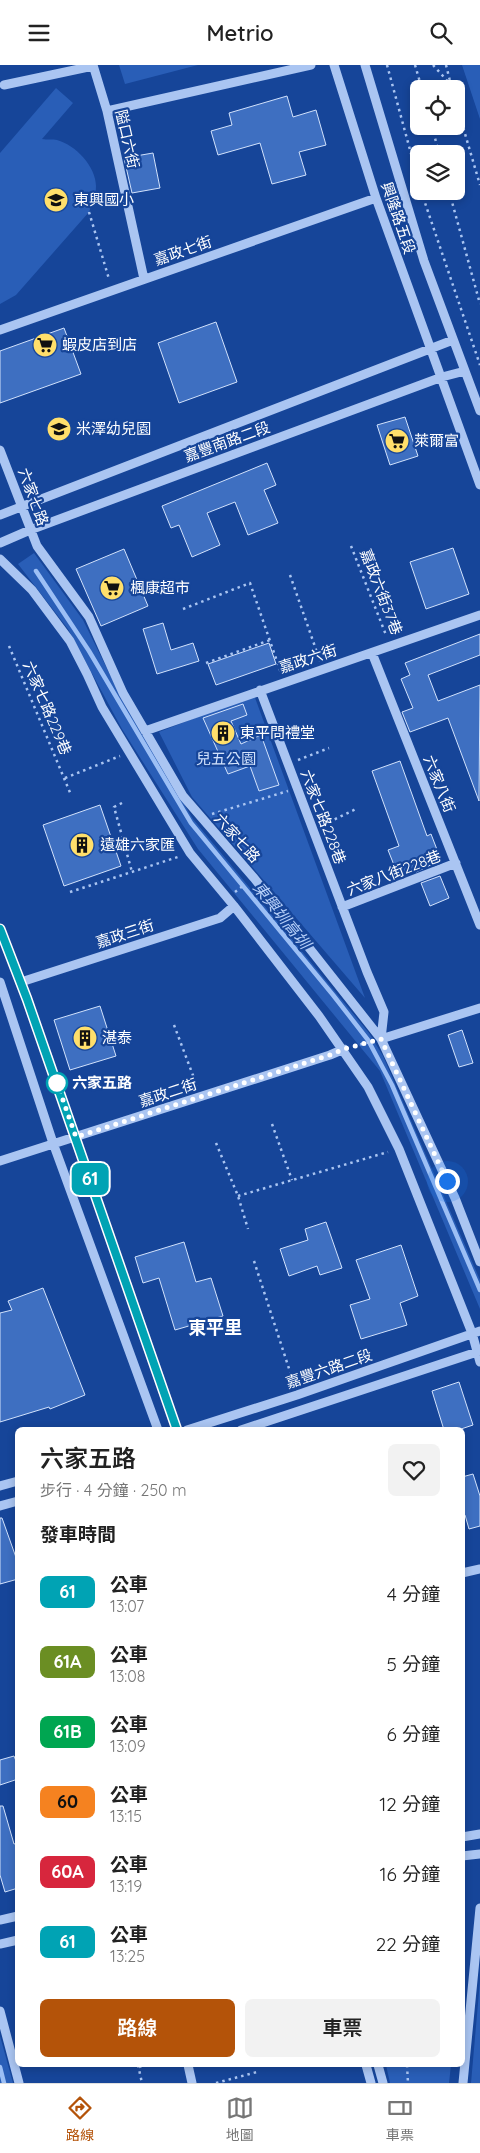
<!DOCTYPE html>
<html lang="zh-TW">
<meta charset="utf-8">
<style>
body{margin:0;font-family:Quicksand,"Noto Sans TC",sans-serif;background:#f2f2f2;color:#222;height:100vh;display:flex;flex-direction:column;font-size:19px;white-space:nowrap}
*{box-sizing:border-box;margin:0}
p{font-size:16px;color:#767676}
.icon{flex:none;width:28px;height:28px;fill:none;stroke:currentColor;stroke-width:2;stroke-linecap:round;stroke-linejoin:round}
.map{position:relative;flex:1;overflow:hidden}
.panel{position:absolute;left:15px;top:1362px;width:450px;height:640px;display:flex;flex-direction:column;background:#fff;border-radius:8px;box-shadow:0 2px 8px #0003}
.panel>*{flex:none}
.badge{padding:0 10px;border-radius:8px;font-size:18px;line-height:32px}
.controls{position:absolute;left:410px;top:15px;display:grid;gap:10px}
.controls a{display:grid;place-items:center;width:55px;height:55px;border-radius:8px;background:#fff;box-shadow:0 2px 8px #0003;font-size:25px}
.you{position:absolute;width:25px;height:25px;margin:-12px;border:4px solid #fff;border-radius:50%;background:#1a73e8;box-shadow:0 0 0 8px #1a73e833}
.map>.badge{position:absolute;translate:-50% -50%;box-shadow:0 0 0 2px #fff}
h2{padding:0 25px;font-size:19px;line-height:45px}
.round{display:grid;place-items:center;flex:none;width:52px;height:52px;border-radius:8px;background:#f2f2f2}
.summary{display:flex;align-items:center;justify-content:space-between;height:85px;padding:0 25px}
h1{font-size:24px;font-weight:600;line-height:38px}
.button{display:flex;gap:10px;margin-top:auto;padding:10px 25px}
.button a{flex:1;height:58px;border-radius:8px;background:#b45309;color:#fff;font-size:20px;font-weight:600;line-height:58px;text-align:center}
.button a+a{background:#f2f2f2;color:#222}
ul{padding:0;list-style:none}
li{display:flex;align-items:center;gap:15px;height:70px;padding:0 25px}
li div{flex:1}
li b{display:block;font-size:19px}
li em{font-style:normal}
li .badge{min-width:55px;font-weight:700;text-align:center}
header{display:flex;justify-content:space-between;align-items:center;height:65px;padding:0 25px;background:#fff;font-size:22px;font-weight:600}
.menu{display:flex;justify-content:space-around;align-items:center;height:70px;border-top:1px solid #e0e0e0;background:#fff;font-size:14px;color:#767676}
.menu a{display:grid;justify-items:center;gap:2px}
.menu .current{color:#b45309}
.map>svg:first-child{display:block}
.green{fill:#295eb7}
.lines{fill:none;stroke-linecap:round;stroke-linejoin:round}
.stream{stroke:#9cbff5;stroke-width:4.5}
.building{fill:#3e6fc1;stroke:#d2e2fc}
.path{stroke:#aac5f2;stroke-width:2.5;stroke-dasharray:2.5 4;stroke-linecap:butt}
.minor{stroke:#aac5f2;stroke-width:9}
.line-casing{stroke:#fff;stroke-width:11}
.line{stroke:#00a3b4;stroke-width:8}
.walk{stroke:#fff;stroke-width:5;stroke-dasharray:0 9}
.stop-dot{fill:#fff;stroke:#00a3b4;stroke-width:2.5}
.labels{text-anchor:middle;stroke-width:4.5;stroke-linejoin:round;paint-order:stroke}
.street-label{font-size:15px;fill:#fff;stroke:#164599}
.poi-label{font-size:15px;fill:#fff;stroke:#164599;text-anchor:start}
.park-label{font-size:15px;fill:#d2e2fc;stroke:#164599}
.stop-label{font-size:15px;font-weight:bold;fill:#fff;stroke:#164599;text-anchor:start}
.water-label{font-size:16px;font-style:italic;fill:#b7d0f9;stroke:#164599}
.quarter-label{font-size:18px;font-weight:bold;fill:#fff;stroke:#164599}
</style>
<header><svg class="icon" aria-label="menu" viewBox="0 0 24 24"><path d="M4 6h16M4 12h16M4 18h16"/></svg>Metrio<svg class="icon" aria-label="search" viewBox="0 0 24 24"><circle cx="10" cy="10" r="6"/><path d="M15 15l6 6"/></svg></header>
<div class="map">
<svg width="480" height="2018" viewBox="0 0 480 2018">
<rect width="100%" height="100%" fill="#164599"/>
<path class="green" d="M119 0H198L125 19Z
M462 0H480V54Z
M56 23 73 38 42 74C47 75 53 74 57 75 76 80 96 102 96 121 96 131 92 139 89 147L16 230 0 239V88Z
M34 488 83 555 127 644 193 754 369 968 383 991 480 1215V1244L380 1006 198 784 122 664 68 564 18 499Z
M254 630 365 933 192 732 159 667Z
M480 1916V2018H471Z
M0 1971 13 2018H0Z
M386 2000H451L449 2018H390Z"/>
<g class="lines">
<path class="stream" d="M36 506 89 586 191 758 333 930 368 975 392 1020 480 1225
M0 2002 4 2018"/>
</g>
<path class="building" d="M287 31 293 52 316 45 326 80 299 87 306 110 272 119 260 78 218 90 211 66 232 60 229 48Z
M153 88 160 123 132 128 124 93Z
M216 257 237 317 179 338 158 278Z
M64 263 81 309 0 338V286Z
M405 352 418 391 390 400 377 360Z
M267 398 276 420 264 425 278 458 248 470 235 437 207 448 220 480 192 492 179 460 171 463 162 441Z
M453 483 469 529 426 544 410 497Z
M124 484 148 541 101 561 76 504Z
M163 558 171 585 193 578 199 596 157 609 143 564Z
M480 569V590L428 610 438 636 480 620 479 736 448 653 410 667 402 647 413 643 401 614 410 610 405 598Z
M269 578 276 599 216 620 208 599Z
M243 639 247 650 231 656 241 679 261 670 279 720 259 726 250 701 228 709 203 653Z
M400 696 427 771 431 769 441 795 416 807 415 804 398 810 388 785 399 781 372 706Z
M100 740 121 801 64 821 43 760Z
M440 811 449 833 430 841 421 818Z
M100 941 116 991 70 1005 54 955Z
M462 965 473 998 459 1002 448 970Z
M326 1157 342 1203 320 1210 317 1201 289 1211 280 1184 308 1175 305 1164Z
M184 1177 196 1217 211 1213 223 1251 175 1265 159 1213 143 1218 135 1192Z
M401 1180 418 1231 400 1238 407 1260 361 1274 350 1240 370 1234 356 1195Z
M43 1223 85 1330 50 1344 49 1342 0 1357V1248L12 1245 8 1236Z
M459 1317 473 1360 458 1365H444L432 1326Z
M473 1409 480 1431V1461L469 1464 465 1450 462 1451V1412Z
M0 1453H2L18 1498V1514L0 1519Z
M14 1691 18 1701V1714L0 1720V1695Z
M0 1741H3L14 1779 18 1778V1823L5 1827 0 1810Z"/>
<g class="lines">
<path class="path" d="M387 0 419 118
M415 0 422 24
M433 0 451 20
M446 0 452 24
M456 38 480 120
M432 61 439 89
M421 126 480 300
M449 126 480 239
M89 147 109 214
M351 481 386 570
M290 510 320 596
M183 544 250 518 281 608
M9 581 71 730
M206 598 270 575
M298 695 329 683
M65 713 120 691
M122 738 114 742 132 807
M212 749 288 726
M323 760 356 744
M70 827 181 791
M235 827 244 820
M174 960 197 1021
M354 981 370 977
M272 1059 292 1115
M216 1078 238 1131 248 1164
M238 1131 388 1087
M254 1196 294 1319
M138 2000 142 2018
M407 2000 408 2018
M139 2002 147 2000
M216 2018 257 2007"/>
<path class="minor" d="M93 0 107 46 144 214
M334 0 376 133 480 420
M365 0 424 196 480 346
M4 20 93 1
M107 46 311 0
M0 265 376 133
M0 385 37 481 89 552 123 628 183 731 254 813 381 974 455 1133 480 1197
M0 450 453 275
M0 478 30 465 442 312 465 306
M0 494 32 525 70 576 87 609 102 642 190 788 234 841 319 951 368 1022 399 1084 472 1268 480 1297
M372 588 480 860
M260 625 367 907 384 947 381 974 480 943
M145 666 480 550
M342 842 456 798
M0 864 21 917 177 1365
M0 917 53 1078 158 1365
M21 917 220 853 234 841
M0 1096 330 990 344 984
M187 1365 297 1330 480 1266
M241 1365 480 1286
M0 1421 18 1416
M0 1441 18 1436
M462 1508 480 1504
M462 1772 480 1769
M462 1791 480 1789
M0 1855 18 1851
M0 1879 18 1875
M0 1946 19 2018
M188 2000 192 2018
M366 2000 371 2018
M378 2000 383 2018
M463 2018 480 1843"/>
</g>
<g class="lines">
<defs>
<path id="line" d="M0 864 27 934 177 1365"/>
</defs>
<use href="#line" class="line-casing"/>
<use href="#line" class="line"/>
<path class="walk" d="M57 1018 76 1072 330 990 344 984 381 974 447 1116"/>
</g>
<defs>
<symbol id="school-disc" viewBox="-11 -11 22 22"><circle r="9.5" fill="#ffdf6b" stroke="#164599"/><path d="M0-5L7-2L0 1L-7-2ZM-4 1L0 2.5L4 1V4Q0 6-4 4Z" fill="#111"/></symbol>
<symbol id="supermarket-disc" viewBox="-11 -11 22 22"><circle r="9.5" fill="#ffdf6b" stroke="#164599"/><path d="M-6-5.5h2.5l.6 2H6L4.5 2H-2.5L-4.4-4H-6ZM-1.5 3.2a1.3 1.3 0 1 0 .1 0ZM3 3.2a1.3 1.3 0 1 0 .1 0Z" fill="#111"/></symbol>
<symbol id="building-disc" viewBox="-11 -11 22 22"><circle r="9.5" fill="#ffdf6b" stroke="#164599"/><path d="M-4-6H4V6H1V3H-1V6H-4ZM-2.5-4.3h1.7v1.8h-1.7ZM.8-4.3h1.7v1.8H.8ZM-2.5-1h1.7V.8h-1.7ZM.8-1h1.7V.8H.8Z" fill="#111"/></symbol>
</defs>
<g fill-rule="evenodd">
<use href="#school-disc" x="42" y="121" width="28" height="28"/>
<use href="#supermarket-disc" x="31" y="266" width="28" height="28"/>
<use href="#school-disc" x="45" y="350" width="28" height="28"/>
<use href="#supermarket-disc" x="383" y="362" width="28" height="28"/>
<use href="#supermarket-disc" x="98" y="509" width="28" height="28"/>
<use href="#building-disc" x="209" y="654" width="28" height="28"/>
<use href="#building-disc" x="68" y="766" width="28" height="28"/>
<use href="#building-disc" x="71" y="959" width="28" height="28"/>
</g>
<circle class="stop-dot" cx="57" cy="1018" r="10"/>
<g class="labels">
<g class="street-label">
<text transform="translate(127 74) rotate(77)" y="5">隘口六街</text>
<text transform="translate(398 153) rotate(71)" y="5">興隆路五段</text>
<text transform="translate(183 186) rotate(-19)" y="5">嘉政七街</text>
<text transform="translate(227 377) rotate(-20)" y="5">嘉豐南路二段</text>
<text transform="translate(33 432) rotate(70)" y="5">六家七路</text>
<text transform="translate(381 527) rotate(69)" y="5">嘉政六街37巷</text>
<text transform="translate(308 594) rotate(-18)" y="5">嘉政六街</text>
<text transform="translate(47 643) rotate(67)" y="5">六家七路229巷</text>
<text transform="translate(439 719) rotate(68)" y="5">六家八街</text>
<text transform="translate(323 752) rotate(69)" y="5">六家七路228巷</text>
<text transform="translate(237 773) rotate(48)" y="5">六家七路</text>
<text transform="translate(394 808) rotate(-21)" y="5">六家八街228巷</text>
<text transform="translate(125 869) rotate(-18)" y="5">嘉政三街</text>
<text transform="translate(168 1028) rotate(-18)" y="5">嘉政二街</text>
<text transform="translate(329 1304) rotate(-19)" y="5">嘉豐六路二段</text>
</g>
<g class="poi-label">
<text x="74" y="140">東興國小</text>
<text x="62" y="285">蝦皮店到店</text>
<text x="76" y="369">米澤幼兒園</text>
<text x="414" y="381">萊爾富</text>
<text x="130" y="528">楓康超市</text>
<text x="240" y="673">東平問禮堂</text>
<text x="100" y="785">遠雄六家匯</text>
<text x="102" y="978">湛泰</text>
</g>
<g class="park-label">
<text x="226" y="699">兒五公園</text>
</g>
<g class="stop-label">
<text x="72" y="1023">六家五路</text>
</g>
<g class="water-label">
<text transform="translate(282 850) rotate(51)" y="6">東興圳高圳</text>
</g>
<g class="quarter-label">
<text x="215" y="1269">東平里</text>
</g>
</g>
</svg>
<div class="controls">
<a><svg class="icon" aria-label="locate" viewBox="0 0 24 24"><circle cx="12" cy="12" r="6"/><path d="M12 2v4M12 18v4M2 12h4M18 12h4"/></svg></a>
<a><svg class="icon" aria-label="layers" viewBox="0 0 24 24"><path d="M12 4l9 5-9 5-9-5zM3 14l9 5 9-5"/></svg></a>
</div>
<div class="you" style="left:447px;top:1116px"></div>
<b class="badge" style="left:90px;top:1114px;background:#00a3b4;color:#fff">61</b>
<section class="panel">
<div class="summary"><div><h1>六家五路</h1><p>步行 · 4 分鐘 · 250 m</p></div><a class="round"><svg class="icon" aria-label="heart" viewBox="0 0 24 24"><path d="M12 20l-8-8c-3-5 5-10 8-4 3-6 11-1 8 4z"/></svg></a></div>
<h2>發車時間</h2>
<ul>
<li><span class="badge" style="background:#00a3b4;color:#fff">61</span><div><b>公車</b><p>13:07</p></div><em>4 分鐘</em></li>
<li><span class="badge" style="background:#6b8e23;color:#fff">61A</span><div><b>公車</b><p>13:08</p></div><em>5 分鐘</em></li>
<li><span class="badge" style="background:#00a651;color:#fff">61B</span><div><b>公車</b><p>13:09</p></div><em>6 分鐘</em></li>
<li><span class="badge" style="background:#f58220;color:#111">60</span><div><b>公車</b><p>13:15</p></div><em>12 分鐘</em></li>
<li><span class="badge" style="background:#d7263d;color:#fff">60A</span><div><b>公車</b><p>13:19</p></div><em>16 分鐘</em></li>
<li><span class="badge" style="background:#00a3b4;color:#fff">61</span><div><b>公車</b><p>13:25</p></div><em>22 分鐘</em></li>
</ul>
<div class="button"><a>路線</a><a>車票</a></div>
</section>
</div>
<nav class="menu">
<a class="current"><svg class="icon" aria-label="directions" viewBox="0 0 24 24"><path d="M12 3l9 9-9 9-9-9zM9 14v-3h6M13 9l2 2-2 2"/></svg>路線</a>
<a><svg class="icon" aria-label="map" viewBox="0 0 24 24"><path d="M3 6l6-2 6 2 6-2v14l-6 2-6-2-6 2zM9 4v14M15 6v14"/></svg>地圖</a>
<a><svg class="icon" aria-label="tickets" viewBox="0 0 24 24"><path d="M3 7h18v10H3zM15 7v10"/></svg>車票</a>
</nav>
